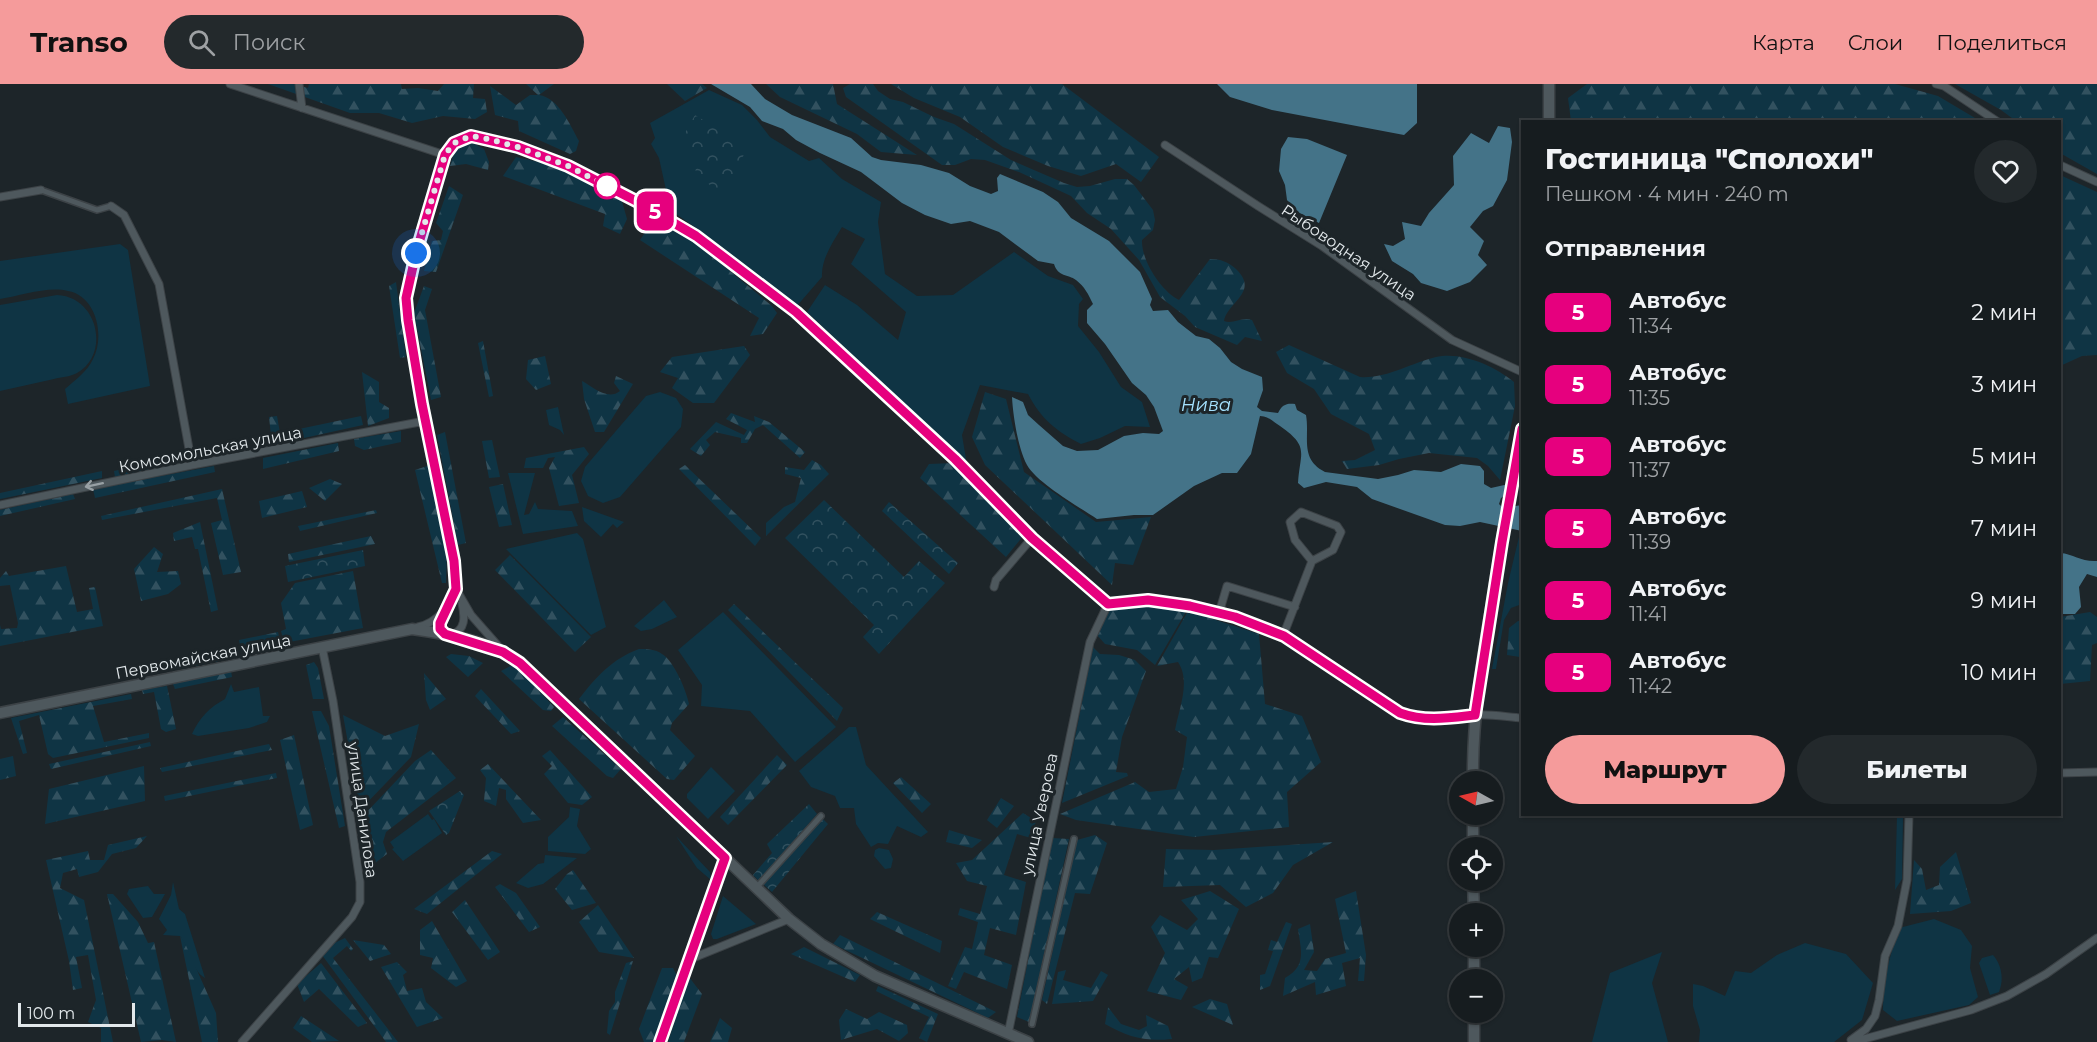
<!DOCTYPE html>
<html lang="ru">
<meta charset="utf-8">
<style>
body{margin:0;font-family:Montserrat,sans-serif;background:#23292c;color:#f1f3f6;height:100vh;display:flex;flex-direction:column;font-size:22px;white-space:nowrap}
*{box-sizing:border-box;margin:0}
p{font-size:20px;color:#9ea1a4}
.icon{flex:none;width:33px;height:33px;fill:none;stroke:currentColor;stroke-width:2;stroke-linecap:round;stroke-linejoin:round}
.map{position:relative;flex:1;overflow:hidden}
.panel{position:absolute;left:1521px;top:36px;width:540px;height:696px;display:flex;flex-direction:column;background:#161c1f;border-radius:0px;box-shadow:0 2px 4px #0004,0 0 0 2px #353a3d}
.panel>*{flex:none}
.badge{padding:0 12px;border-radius:9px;font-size:21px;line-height:39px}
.needle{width:39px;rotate:278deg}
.controls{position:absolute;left:1449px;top:687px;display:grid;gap:12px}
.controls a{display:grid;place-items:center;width:54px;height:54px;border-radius:50%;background:#161c1f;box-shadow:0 2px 4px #0004,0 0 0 2px #353a3d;font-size:30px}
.scale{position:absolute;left:18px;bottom:15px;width:117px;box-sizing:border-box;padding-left:6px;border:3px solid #e2e8eb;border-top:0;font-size:16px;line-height:21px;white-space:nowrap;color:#e2e8eb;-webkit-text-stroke:4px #1d2529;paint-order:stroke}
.you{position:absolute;width:30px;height:30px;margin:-15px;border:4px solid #fff;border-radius:50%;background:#1a73e8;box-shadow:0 0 0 9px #1a73e833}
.map>.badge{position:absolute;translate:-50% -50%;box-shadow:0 0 0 3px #fff}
h2{padding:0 24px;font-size:22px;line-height:54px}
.round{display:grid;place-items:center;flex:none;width:63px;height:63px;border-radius:32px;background:#23292c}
.headline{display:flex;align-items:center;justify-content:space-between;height:102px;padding:0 24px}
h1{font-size:28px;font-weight:800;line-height:45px}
.primary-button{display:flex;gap:12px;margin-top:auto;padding:12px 24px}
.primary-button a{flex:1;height:69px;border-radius:36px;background:#f59b9b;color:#111;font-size:24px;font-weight:800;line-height:69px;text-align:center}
.primary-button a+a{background:#23292c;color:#f1f3f6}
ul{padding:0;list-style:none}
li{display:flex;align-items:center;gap:18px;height:72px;padding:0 24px}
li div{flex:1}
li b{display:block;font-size:22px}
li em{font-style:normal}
li .badge{min-width:66px;font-weight:700;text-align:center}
header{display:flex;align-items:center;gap:36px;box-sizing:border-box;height:84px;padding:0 30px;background:#f59b9b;color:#111}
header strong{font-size:28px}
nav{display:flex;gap:33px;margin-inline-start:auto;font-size:21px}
.search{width:420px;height:54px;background:#23292c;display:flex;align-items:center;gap:15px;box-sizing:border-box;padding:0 21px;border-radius:33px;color:#9ea1a4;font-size:22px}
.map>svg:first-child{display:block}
.grass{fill:#0f3444}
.forest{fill:url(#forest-firs)}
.park{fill:url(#park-crowns)}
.water{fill:#447388}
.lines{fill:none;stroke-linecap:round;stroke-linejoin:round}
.pedestrian-casing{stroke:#3c4246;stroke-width:8}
.minor-casing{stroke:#3c4246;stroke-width:9}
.tertiary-casing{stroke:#3c4246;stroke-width:11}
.secondary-casing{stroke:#3c4246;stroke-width:13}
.pedestrian{stroke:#4e585d;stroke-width:5}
.minor{stroke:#4e585d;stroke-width:7}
.tertiary{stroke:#4e585d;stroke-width:9}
.secondary{stroke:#4e585d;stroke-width:10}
.oneway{stroke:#98a0a4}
.line-casing{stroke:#fff;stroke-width:14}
.line{stroke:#e6007e;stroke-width:9}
.walk{stroke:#e2e8eb;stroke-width:6;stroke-dasharray:0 10.8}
.stop-dot{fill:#fff;stroke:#e6007e;stroke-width:3}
.labels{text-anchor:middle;stroke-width:6;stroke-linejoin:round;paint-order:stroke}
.street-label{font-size:16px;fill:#e2e8eb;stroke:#1d2529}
.water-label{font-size:18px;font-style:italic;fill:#a5e1fe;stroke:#1d2529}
</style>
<header>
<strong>Transo</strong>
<div class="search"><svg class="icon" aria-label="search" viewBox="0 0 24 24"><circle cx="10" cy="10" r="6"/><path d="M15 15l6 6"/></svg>Поиск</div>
<nav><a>Карта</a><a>Слои</a><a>Поделиться</a></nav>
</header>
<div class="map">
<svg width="2097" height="958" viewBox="0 0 2097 958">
<defs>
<pattern id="forest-firs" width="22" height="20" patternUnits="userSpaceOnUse" patternTransform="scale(1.5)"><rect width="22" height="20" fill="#0f3444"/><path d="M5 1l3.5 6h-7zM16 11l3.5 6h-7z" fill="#32515f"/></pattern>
<pattern id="park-crowns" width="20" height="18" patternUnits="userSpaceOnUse" patternTransform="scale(1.5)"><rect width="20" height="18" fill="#0f3444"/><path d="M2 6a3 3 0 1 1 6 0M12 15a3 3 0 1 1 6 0" fill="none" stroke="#32515f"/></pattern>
</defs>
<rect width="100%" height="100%" fill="#1d2529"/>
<path class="grass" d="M709 6 742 21 757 36 770 53 809 77 819 74 842 95 881 118 878 138 885 190 917 212 953 211 1014 168 1048 192 1073 201 1083 215 1079 220 1078 242 1099 268 1121 303 1142 318 1150 343 1125 342 1100 354 1081 360C1056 347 1041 335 1028 310L980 301 962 351 967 381 807 228 825 201 857 221 898 256 906 228 851 180 865 155 842 143C833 158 821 175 822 193L796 223 693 142 662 120 666 106 659 74 651 60 655 54 650 39Z
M120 160 128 166 150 302 68 320 65 305C75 296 87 288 93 275 105 253 97 212 68 207 47 202 21 212 0 215V177Z
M57 211C99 213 110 271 77 289 70 293 61 293 54 295 36 299 18 303 0 307V221Z
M660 308 676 314 683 325 681 343 620 413 603 419 588 412 581 397 585 383 646 312Z
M558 323 564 351 560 346 549 341 546 326Z
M508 389H535L524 431 529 430 535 418 538 425 572 427 578 442 523 450Z
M582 423 624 438 617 444 613 440 601 453 584 437Z
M577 449 583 455 606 543 591 551 506 465Z
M1519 453H1522V501L1521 511 1522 520 1511 524 1504 536 1496 585H1492L1508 499Z
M664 516 677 533 652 545 641 547 634 542Z
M723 528 836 643 795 678 750 627 701 622 702 601 678 566Z
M218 571 220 577 179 585 178 579Z
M231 600 234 608 259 603 263 632H270L267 638 249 644 198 652 192 650C199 634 210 623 225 615Z
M849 643H856L866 681 928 748 921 753 897 742 888 760 878 759 871 763 856 740 854 724H840L835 712 811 703 799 687Z
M711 683 735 707 708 735 687 714V710Z
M570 723 580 725 577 742 591 765 585 770 548 767V753L569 733Z
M428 730 432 736 434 735 442 749 403 777 392 765 394 764 390 758Z
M1897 731H1903L1902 795 1895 806Z
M676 752 710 788 711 796 697 784Z
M879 764 889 766 893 775 891 784 885 785 874 772 875 766Z
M545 771 577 774 543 800 528 804 516 799 538 780 544 779Z
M173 798 179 825 185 830 205 894C191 886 190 864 180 852L163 851 167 846 159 835 171 811Z
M148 802 154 810H165L152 833 143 834 127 810 129 805Z
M723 812 756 840 717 855H713L711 850Z
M1934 835 1961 846 1972 862 1970 884 1978 913 1969 921 1897 937 1883 926C1884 892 1889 875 1899 844Z
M1805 859 1846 870 1873 899 1862 936 1834 958H1699L1700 946 1693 922V900L1703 902 1725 912 1735 887 1751 889 1777 871Z
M1662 868 1652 899 1668 958H1592L1610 889Z
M1993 871C2002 881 2004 896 1999 908L1990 911 1979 879 1982 874Z"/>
<path class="forest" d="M268 0H293L308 4 309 0H401L402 5 418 4 438 7 444 0H474L473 14 485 15 487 28 475 35 443 32 412 39 379 29H350Z
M526 0H554L539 11C559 14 570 41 579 57L576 67 570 70 519 47 518 37 495 31 490 2 516 21 530 11H538Z
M667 0H702L707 4 685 17Z
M766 0H833L837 20 917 71 881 68 857 50 780 13Z
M850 0H873L878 7 890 15 903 18 934 33 954 40 1011 76 1064 99 1077 103 1090 102 1115 95H1127L1134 101 1153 126 1155 136 1153 146 1142 156C1141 176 1161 207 1179 216L1210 175C1221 175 1228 178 1236 185 1260 208 1227 218 1224 237 1233 241 1242 232 1252 236L1262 257 1245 253 1237 261 1195 243 1185 232 1160 213 1139 176 1111 145 1087 129 1071 112 1019 88 985 76 971 75 955 81H942L846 13 843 4Z
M891 0H1062L1159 73 1141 98 1116 80 1081 92 1048 82 1003 63 960 33 914 14Z
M1587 0H1895L1938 12 1980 37 1637 38 1634 35 1571 37 1568 14Z
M1955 0H2097V90L2060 69V38L2016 37 2001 26Z
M470 57 484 65 489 78 488 86 466 80 450 82 455 65Z
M516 73 548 80 621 114 627 135 620 150 603 142 605 130 503 92Z
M2060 91 2097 108V271L2082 272 2060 282Z
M449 102 463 111 436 188 424 187 432 157 441 156 443 147 436 139Z
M654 135 683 148 772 222 777 229 763 250 750 252 759 234 640 156Z
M396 198 406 273 400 274 389 202Z
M424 202 432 205 425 226 441 313 431 316 414 229Z
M483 257 493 312 489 313 478 259Z
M1289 261 1360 293C1386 295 1411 279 1436 273 1461 267 1495 282 1514 298L1515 322 1500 396 1488 382 1477 374 1429 369 1399 375 1379 381 1347 385 1342 377 1355 376 1375 366 1369 350 1331 330 1314 305 1287 289 1276 268Z
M744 262 750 271 714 319H693L672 304 678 294 660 288 672 273Z
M545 272 551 300 536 306 526 295 528 276Z
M362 288 379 298V318L389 324V334L368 342Z
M616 292 633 300 604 348H595L584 315 582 297C593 303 608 317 620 307L614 299Z
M985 308 1006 315 1024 388 1096 438 1151 433 1133 481 1115 479 1112 501 985 381 972 353Z
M731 329 755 338 754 332 769 338 805 368 800 374 763 341 755 345 747 359H741V354L715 348 706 356 710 361 701 372 690 365 716 338 744 351 747 346 726 335Z
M277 332 280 349 361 332 363 341 272 361 269 333Z
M401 347V358L364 366 355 362 354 355Z
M445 348 466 459 458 461 437 351Z
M492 356 500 393 489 394 482 357Z
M338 359 339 367 263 385V374Z
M584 363 589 370 572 391 579 419 559 422 549 384 555 373 548 374 543 384H524L526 374Z
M184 371 186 376 115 393 114 387Z
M812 376 821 381 829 390 766 452V439L784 423 795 418 801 394 785 390V383L804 386Z
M954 379 1024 451 1006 473 920 394 929 380Z
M430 381 447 465 446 499H442L415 386Z
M685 381 761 454 755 462 679 385Z
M214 382 215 388 95 414 93 405Z
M102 387V394L0 415V409Z
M330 395 342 400 325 417 309 404Z
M503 400 512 441 499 443 489 403Z
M222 405 241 488 223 491 211 439 222 436 217 414 102 436 101 432Z
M302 407 307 423 262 434 259 417Z
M73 410 75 415 0 432V426Z
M376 426 377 429 300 447 298 442Z
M200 438 218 526 211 528 198 465H195L192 453 174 457 173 449Z
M371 452 375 460 289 478 288 470Z
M154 463 163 470 157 488 178 487 181 500 168 510 141 517 134 485Z
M510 471 591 553 575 568 495 486Z
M66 482 77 528 93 525 89 504 95 503 103 542 0 562V541L1 545 17 544 18 539 10 501 0 502V494L6 487 9 492Z
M353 487 363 544 284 559 281 547 286 545 281 519 295 499Z
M734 520 843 624 837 637 728 526Z
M1163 521 1187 526 1155 581 1137 566 1105 560 1097 551 1110 524Z
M1188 527 1259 550 1265 620 1302 632 1321 678 1287 708 1289 743 1194 753 1076 736 1060 730 1135 698 1149 708 1176 705 1183 683 1187 653 1175 646C1179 625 1191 597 1178 578L1157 582Z
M2090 528 2097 533V559L2092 561 2090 597 2060 600V533Z
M1518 537H1522V586L1520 573 1507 571 1509 544Z
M278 548 281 560 241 568 239 556Z
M1093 563 1100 570 1119 571 1135 576 1146 587 1122 653 1116 688 1127 689 1128 692 1062 719Z
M639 565C647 565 655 565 662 570 674 577 686 606 689 620L672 639 670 646 695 672 674 696 667 695 579 615C596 593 612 575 639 565Z
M451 570 469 572 483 579 468 593 446 573Z
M314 578 318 584 324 615H313L306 581Z
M514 580 554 623 551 627 543 626 501 587Z
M231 587 232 593 175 605 173 600Z
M424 589 446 615 430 626 426 616Z
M167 602 176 645 166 648 161 645 154 608 143 610 142 606Z
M481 605 520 647 511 650 475 612Z
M131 610 132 615 93 622 104 658 149 649V654L53 674 48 670 39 631 19 637 27 669 23 670 11 634Z
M312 627H321L329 642 345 742 339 744Z
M343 631 385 652 419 640 411 673 360 726Z
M563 633 621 685 613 694 607 692 552 642Z
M294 651 313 741 300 746 280 656Z
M150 658 151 662 51 685 49 680Z
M269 660 272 666 162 688 160 684Z
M431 666 456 694 386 748 383 758 387 770 371 782 362 733 415 677Z
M550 666 592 713 582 721 568 719 544 690 552 682 542 672Z
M777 671 787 681 728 741 720 733Z
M13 672 16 692 0 696V675Z
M488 680 541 736 523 739 506 715V706L499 704 496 722 484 717 486 694 480 686Z
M144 682 145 717 45 740 49 705Z
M276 689 277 694 165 717 164 712Z
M901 693 931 720 922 729 893 699Z
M1001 714 1014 722 997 744 987 736Z
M1023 729 1036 737 1031 754 1017 750 1004 791 1026 798 1016 851 990 844 984 871 1012 881 1007 905 964 888 956 905 948 902 965 863 972 865 978 838 958 831 960 824 980 830 987 802 967 797 956 779 972 776Z
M949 746 982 756 972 764 946 758Z
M1095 751 1107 759 1090 810 1075 809 1047 920 1042 916 1077 756Z
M147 752 136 764 112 770 98 788 79 793 77 785 63 789 60 804 84 816 113 958H101V944L88 938 96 916 88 871 76 873 82 904 73 906 69 877 46 776 88 767 90 776H104L108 761Z
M1052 754 1069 755 1029 938 1017 933Z
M1333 758 1293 781 1273 809 1246 823 1220 801 1163 803 1166 765 1214 766Z
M492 767 502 770 427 830 414 825Z
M1956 768 1971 819 1951 827 1910 830 1914 776 1922 785 1926 806 1939 801 1940 783Z
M573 786 596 819 572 826 555 805 567 790Z
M500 800 516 809 540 843 529 848 495 803Z
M1210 807 1239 825 1218 874 1209 873 1202 894 1192 898 1189 883 1174 895 1188 903 1181 916 1147 907 1165 869 1151 843 1160 831 1187 846 1198 835 1181 816Z
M1356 807 1366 871 1364 897H1358L1360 874 1342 879 1346 902 1316 911 1315 898 1283 912 1285 894C1307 882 1301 866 1298 845L1310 840 1314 868 1304 886 1317 887 1325 875 1346 869 1335 815Z
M107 810H113L138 838 148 859 154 858 176 958 162 956 141 958Z
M465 816 500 868 488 876 452 828Z
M598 821 634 874 599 868 579 838Z
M877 828 942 857 940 869 870 835Z
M432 837 467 897 456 903 431 884 433 874 420 871V846Z
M1286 838 1292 840 1270 902 1260 906V891L1265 890 1273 867 1268 866 1271 856 1277 858Z
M840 851 996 928 988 934 833 860Z
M180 852 184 857 216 929 218 958H202Z
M345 854 353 865 351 867 347 862 333 874 398 958H386L322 871 330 861Z
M353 856 384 861 391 870 370 877Z
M804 863 860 891 855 898 791 870Z
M633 877 610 951 607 949 609 927 615 918V908L626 879Z
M397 878 407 888 403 891 407 907 422 904 426 918 443 934 417 943 381 883Z
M321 879 367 939 358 943 319 905 304 918 297 900Z
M662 884H673L678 894 656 958H644L639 945Z
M1066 886 1063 896 1091 904 1101 887 1108 891 1093 917 1052 920 1058 888Z
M689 893 702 910 684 958H668Z
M878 902 938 930 927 958 919 954 929 933 876 907Z
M1210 915 1227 920 1233 941 1192 923Z
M1108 923 1121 940 1139 946 1147 942 1146 931 1168 942 1172 955C1144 958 1129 953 1105 940Z
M846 925 867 935 879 928 907 941 908 949 899 957 877 945 841 956 839 936Z
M301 932 339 957 312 958 293 944Z
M720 934 732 944 728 958H710Z"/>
<path class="park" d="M695 31 748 64 721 110 695 89 697 79 676 65Z
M824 416 904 493 919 477 945 499 879 570 863 553 874 541 785 454Z
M889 418 958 479 949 490 882 427Z
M363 466 365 482 288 498 285 482Z
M460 707 464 711 449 749 446 751 429 727Z
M809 720 817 730 759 797 753 791 772 769 767 760Z
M822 734 828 740 772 808 763 800Z"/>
<path class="water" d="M711 0H751L765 15 792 31 851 54 872 73 881 76 921 81 949 89 970 102 991 110 998 107 997 94 1000 90 1043 108 1058 118 1071 134 1109 157 1140 188 1152 215 1150 221 1153 227 1168 226 1178 238 1196 252 1209 255 1220 264 1231 278 1242 285 1262 293 1263 306 1257 323 1262 327 1278 329C1282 321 1286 319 1295 320L1297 326 1306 331C1310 353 1299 375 1325 388L1378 395 1398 391 1414 386 1441 388 1461 380 1480 382 1484 387V400L1491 404 1522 397V399L1501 414 1499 420 1503 424 1522 421V447L1480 438 1460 442 1445 441 1372 415 1357 403 1326 398 1304 404 1298 399C1300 368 1310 363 1280 342 1272 337 1270 333 1260 332L1251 370 1237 389H1222L1194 402 1153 431H1134L1097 435C1079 423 1037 399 1027 381 1018 364 1013 332 1012 313L1023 318 1028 331 1039 341 1063 362 1077 367 1098 366 1124 352 1143 349 1159 350 1163 347 1154 323 1146 311 1132 299 1105 260 1087 239V226L1093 220C1088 210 1085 203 1076 196 1068 190 1058 193 1054 180L1038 177 999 148 970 137 951 140 925 131 902 119 861 88 820 69 796 56 783 45 762 37 750 23Z
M1217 0H1417V39L1404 51 1272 26 1230 13Z
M1498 42 1510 44 1512 58 1507 96 1493 122 1483 127 1470 143 1484 157 1478 171 1487 181 1470 198 1447 207 1421 199 1413 190 1392 177 1384 160 1393 162 1405 155 1402 138 1421 142 1429 129 1454 101 1453 72 1471 49 1489 59Z
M1288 53 1307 55 1347 71 1319 139 1296 127 1287 116 1285 101 1279 87 1281 65Z
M2060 469C2074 470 2081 478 2097 477V493L2087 490 2079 503 2081 523 2075 530H2060Z"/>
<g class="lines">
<defs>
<path id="pedestrian" d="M41 106 97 126 111 122
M756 804 821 732
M1032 940 1074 755"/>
<path id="minor" d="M230 0 445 71
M299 0 302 24
M1936 0 1944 2 1998 38
M1165 61 1258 122 1322 162 1452 256 1522 288
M2060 81 2097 98
M0 113 41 106
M111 122 124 131 159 200 192 381
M0 421 192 381 425 337
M994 503 996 496 1032 454
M1219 529 1227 502 1295 523
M418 543C439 538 448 523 456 505
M451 551C466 546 465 533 462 519
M1283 552 1312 477 1295 456 1290 438 1301 428 1337 442 1341 448 1333 466 1312 477
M500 564 471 531 456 505 454 477 425 337 408 236 406 214 410 193 445 71 454 59 471 52 518 63 568 83 654 126 696 152 796 228 955 375 1032 454 1108 520 1148 516 1190 522 1235 533 1283 552 1400 629C1429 640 1446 631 1475 631 1491 630 1507 633 1522 634
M2060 689 2097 688
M688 876 789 835
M1008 950 1090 558 1108 520
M1851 956 1866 945 1875 932 1879 916 1885 872 1898 842 1907 796 1909 730
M242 958 352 833 360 818V798L333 617 322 563
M1853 958 1971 926 2007 912 2046 890 2097 854"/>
<path id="tertiary" d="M660 958 725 774"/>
<path id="secondary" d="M1549 0V38
M0 629 412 545C448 550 490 557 520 578L789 835 821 860 875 892 1028 958
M1473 698C1472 639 1481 583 1491 525 1500 465 1511 405 1522 345
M1473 730V764
M1473 796 1474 830
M1474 862V896
M1474 928V958"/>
</defs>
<use href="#pedestrian" class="pedestrian-casing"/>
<use href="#minor" class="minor-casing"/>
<use href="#tertiary" class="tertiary-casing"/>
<use href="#secondary" class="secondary-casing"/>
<use href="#pedestrian" class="pedestrian"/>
<use href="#minor" class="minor"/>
<use href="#tertiary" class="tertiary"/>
<use href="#secondary" class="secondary"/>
</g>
<defs><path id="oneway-shaft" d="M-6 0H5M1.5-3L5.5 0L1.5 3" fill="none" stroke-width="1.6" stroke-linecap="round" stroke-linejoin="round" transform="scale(1.5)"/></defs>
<use class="oneway" href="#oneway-shaft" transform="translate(94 401) rotate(168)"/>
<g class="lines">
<defs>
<path id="line" d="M660 958 725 774 520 579 503 568 445 550 440 545V539L456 505 454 477 422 320 408 236 406 214 416 169 445 71 454 59 471 52 518 63 568 82 640 119 696 152 796 228 955 375 1032 454 1108 520 1148 516 1190 522 1235 533 1284 552 1400 629C1425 638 1449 634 1475 631L1502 458 1522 345"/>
</defs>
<use href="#line" class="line-casing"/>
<use href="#line" class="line"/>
<path class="walk" d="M416 169 445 71 454 59 471 52 488 55 518 63 568 82 607 102"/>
</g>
<circle class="stop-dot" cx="607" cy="102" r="12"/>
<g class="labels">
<g class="street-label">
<text transform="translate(1349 168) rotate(34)" y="6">Рыбоводная улица</text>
<text transform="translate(210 365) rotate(-11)" y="6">Комсомольская улица</text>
<text transform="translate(203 572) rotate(-11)" y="6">Первомайская улица</text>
<text transform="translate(363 726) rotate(82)" y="6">улица Данилова</text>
<text transform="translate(1039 730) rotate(-78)" y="6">улица Уверова</text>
</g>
<g class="water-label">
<text x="1206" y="327">Нива</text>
</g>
</g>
</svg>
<div class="controls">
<a><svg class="needle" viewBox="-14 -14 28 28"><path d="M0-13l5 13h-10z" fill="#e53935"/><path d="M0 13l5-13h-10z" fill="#9ea1a4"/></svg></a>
<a><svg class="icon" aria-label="locate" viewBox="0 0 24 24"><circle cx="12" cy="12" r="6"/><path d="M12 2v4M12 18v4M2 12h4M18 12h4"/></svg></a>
<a>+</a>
<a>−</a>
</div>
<div class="scale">100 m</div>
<div class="you" style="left:416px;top:169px"></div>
<b class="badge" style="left:655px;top:127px;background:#e6007e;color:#fff">5</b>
<section class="panel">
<div class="headline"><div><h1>Гостиница &quot;Сполохи&quot;</h1><p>Пешком · 4 мин · 240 m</p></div><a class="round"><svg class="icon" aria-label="heart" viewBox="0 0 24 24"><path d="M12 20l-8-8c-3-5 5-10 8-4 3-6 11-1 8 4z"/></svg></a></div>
<h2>Отправления</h2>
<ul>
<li><span class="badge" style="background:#e6007e;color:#fff">5</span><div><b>Автобус</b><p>11:34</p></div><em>2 мин</em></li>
<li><span class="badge" style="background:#e6007e;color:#fff">5</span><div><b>Автобус</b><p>11:35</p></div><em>3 мин</em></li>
<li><span class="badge" style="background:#e6007e;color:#fff">5</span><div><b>Автобус</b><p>11:37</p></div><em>5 мин</em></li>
<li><span class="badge" style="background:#e6007e;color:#fff">5</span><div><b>Автобус</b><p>11:39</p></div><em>7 мин</em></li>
<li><span class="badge" style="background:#e6007e;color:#fff">5</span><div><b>Автобус</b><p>11:41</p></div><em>9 мин</em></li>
<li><span class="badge" style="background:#e6007e;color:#fff">5</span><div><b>Автобус</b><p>11:42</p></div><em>10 мин</em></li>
</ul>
<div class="primary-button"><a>Маршрут</a><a>Билеты</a></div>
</section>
</div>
